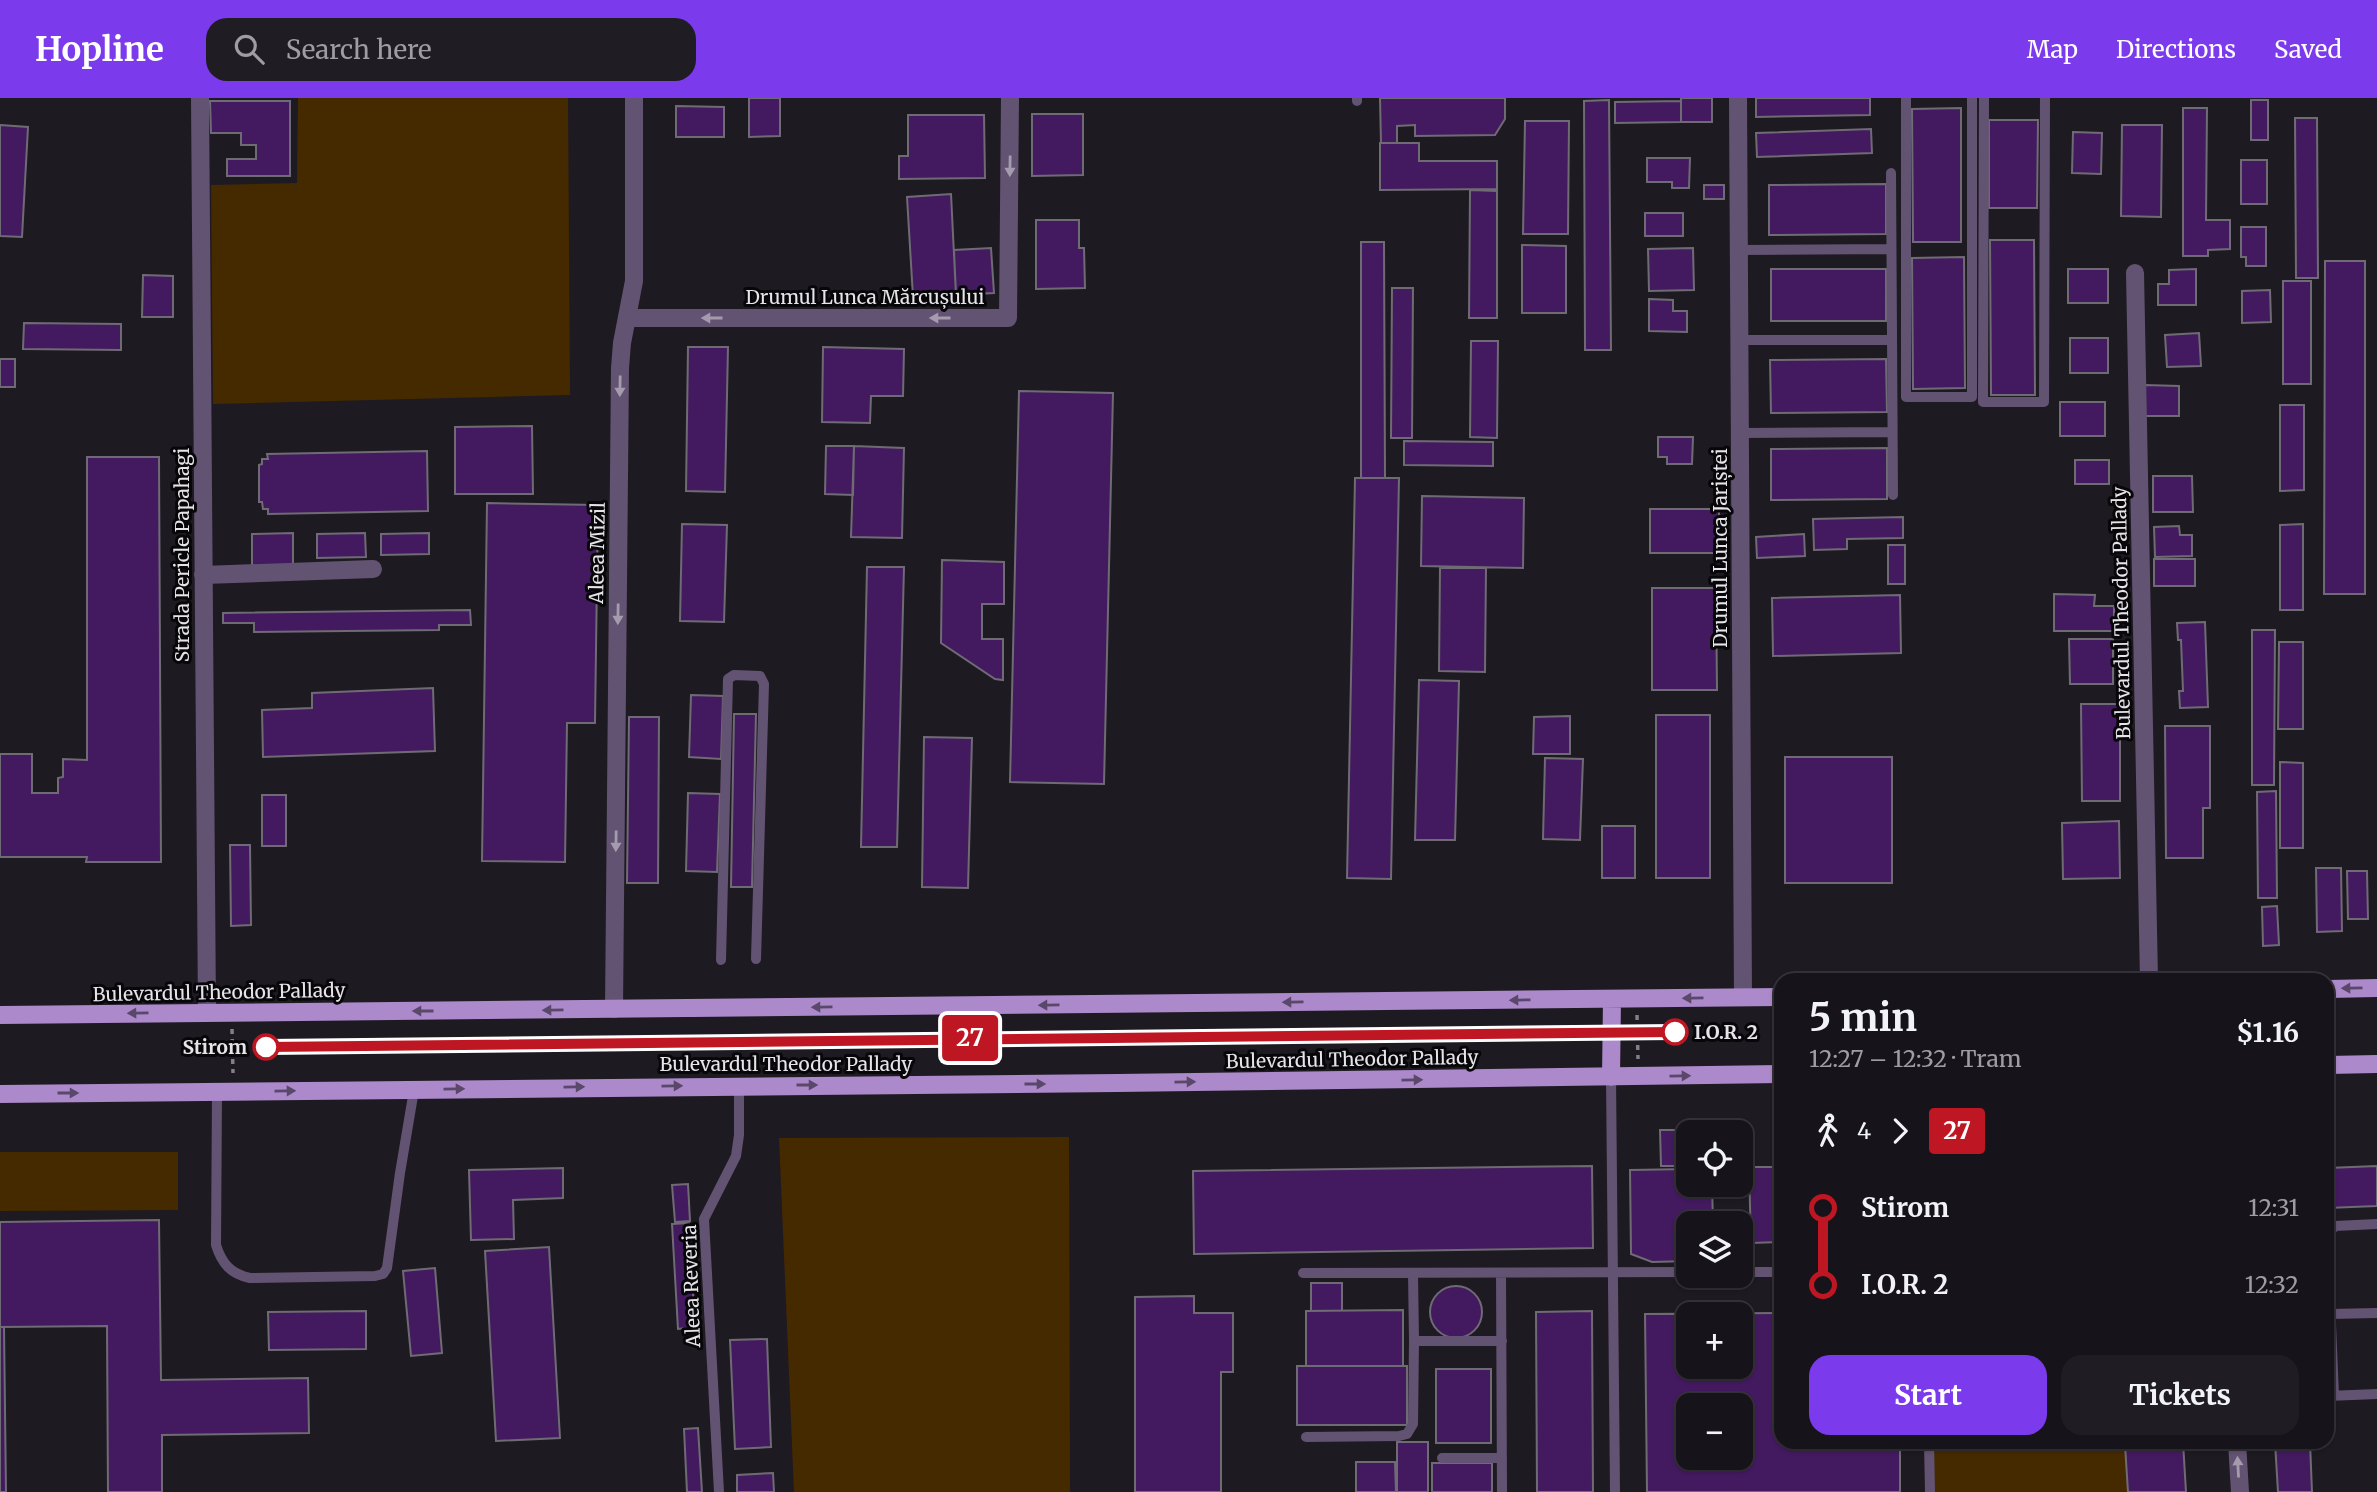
<!DOCTYPE html>
<meta charset="utf-8">
<style>
body{margin:0;font-family:Merriweather,serif;background:#1f1d23;color:#f1f3f6;height:100vh;display:flex;flex-direction:column;font-size:26px;white-space:nowrap}
*{box-sizing:border-box;margin:0}
p{font-size:23px;color:#9e9ea2}
.icon{flex:none;width:38px;height:38px;fill:none;stroke:currentColor;stroke-width:2;stroke-linecap:round;stroke-linejoin:round}
.map{position:relative;flex:1;overflow:hidden}
.panel{position:absolute;left:1774px;top:875px;width:560px;height:476px;display:flex;flex-direction:column;background:#16141a;border-radius:21px;box-shadow:0 2px 5px #0004,0 0 0 2px #353339}
.panel>*{flex:none}
.badge{padding:0 14px;border-radius:5px;font-size:24px;line-height:46px}
.fabs{position:absolute;left:1676px;top:1022px;display:grid;gap:14px}
.fabs a{display:grid;place-items:center;width:77px;height:77px;border-radius:14px;background:#16141a;box-shadow:0 2px 5px #0004,0 0 0 2px #353339;font-size:35px}
.map>.badge{position:absolute;translate:-50% -50%;box-shadow:0 0 0 4px #fff}
.legs{display:flex;align-items:center;gap:10px;height:77px;padding:0 35px;font-size:23px}
.legs p{margin-inline-start:auto}
.head{display:flex;align-items:center;justify-content:space-between;height:119px;padding:0 35px}
h1{font-size:38px;font-weight:700;line-height:52px}
.action{display:flex;gap:14px;margin-top:auto;padding:14px 35px}
.action a{flex:1;height:80px;border-radius:21px;background:#7c3aed;color:#fff;font-size:28px;font-weight:700;line-height:80px;text-align:center}
.action a+a{background:#1f1d23;color:#f1f3f6}
ul{padding:0 35px;list-style:none}
li{display:flex;align-items:center;gap:24px;height:77px;font-size:26px}
li i{display:grid;place-items:center;width:10px;height:100%;margin:0 9px;background:currentColor}
li i::after{content:'';width:18px;height:18px;margin:-9px;border:5px solid;border-radius:50%;background:#16141a}
li p{margin-inline-start:auto}
li:first-child i{background:linear-gradient(#0000 50%,currentColor 0)}
li:last-child i{background:linear-gradient(currentColor 50%,#0000 0)}
header{display:flex;align-items:center;gap:42px;box-sizing:border-box;height:98px;padding:0 35px;background:#7c3aed;color:#fff}
header strong{font-size:33px}
nav{display:flex;gap:38px;margin-inline-start:auto;font-size:24px}
.search{width:490px;height:63px;background:#1f1d23;display:flex;align-items:center;gap:18px;box-sizing:border-box;padding:0 24px;border-radius:21px;color:#9e9ea2;font-size:26px}
.map>svg:first-child{display:block}
.green{fill:#452a00}
.building{fill:#431a5f;stroke:#6f6b74;stroke-width:2;fill-rule:evenodd}
.lines{fill:none;stroke-linecap:round;stroke-linejoin:round}
.path{stroke:#827f86;stroke-width:3.5;stroke-dasharray:5 5;stroke-linecap:butt}
.service{stroke:#635372;stroke-width:10}
.minor{stroke:#635372;stroke-width:18}
.tertiary{stroke:#635372;stroke-width:18}
.primary{stroke:#ac89ca;stroke-width:18}
.oneway{fill:#a49cae}
.oneway2{fill:#5a486a}
.line-1-casing{stroke:#fff;stroke-width:16}
.line-1{stroke:#be1622;stroke-width:10}
.stop-1-dot{fill:#fff;stroke:#be1622;stroke-width:3.5}
.labels{text-anchor:middle;stroke-width:6;stroke-linejoin:round;paint-order:stroke}
.street-label{font-size:19px;fill:#e6e4e9;stroke:#070609}
.stop-label{font-size:19px;font-weight:bold;fill:#e6e4e9;stroke:#070609;text-anchor:start}
</style>
<header>
<strong>Hopline</strong>
<div class="search"><svg class="icon" aria-label="search" viewBox="0 0 24 24"><circle cx="10" cy="10" r="6"/><path d="M15 15l6 6"/></svg>Search here</div>
<nav><a>Map</a><a>Directions</a><a>Saved</a></nav>
</header>
<div class="map">
<svg width="2377" height="1394" viewBox="0 0 2377 1394">
<rect width="100%" height="100%" fill="#1e1a22"/>
<path class="green" d="M298 0H568L570 297 213 306 211 87 297 85Z
M1069 1039 1070 1394H794L779 1040Z
M0 1054H178V1112L0 1113Z
M1934 1344H2125L2128 1394H1934Z"/>
<path class="building" d="M749 0H780V38L749 39Z
M1380 0H1505V21L1495 37 1415 38V27L1397 28V45H1381Z
M1681 0H1712V24H1681Z
M1756 0H1870V17L1756 19Z
M1609 2 1611 252H1585L1584 3Z
M2251 2H2268V42H2251Z
M210 3H290V78H227V61H256V47H241V35H211Z
M1681 3V24L1615 25V4Z
M676 8 724 9V39H676Z
M1961 10V144H1913L1912 11Z
M2183 10H2207L2206 122H2230V151L2208 152V158H2183Z
M1032 16H1083V77L1032 78Z
M908 17H984L985 80 899 81V58H908Z
M2295 20H2317L2318 180H2296Z
M1989 22H2038L2037 110H1989Z
M1525 23H1569L1568 136H1523Z
M0 27 28 29 22 139 0 138Z
M2122 27H2162L2161 119 2121 118Z
M1871 31 1872 55 1757 59 1756 35Z
M2073 34 2102 35 2101 76 2072 75Z
M1380 45H1419V63H1497V91L1380 92Z
M1647 60H1690L1689 90H1672V84H1647Z
M2241 62H2267V106H2241Z
M1886 86V136L1769 137V87Z
M1704 87H1724V101H1704Z
M1470 92 1497 93V220H1469Z
M951 96 956 197 913 199 907 99Z
M1645 115H1683V138H1645Z
M1036 122H1079V150H1084L1085 190 1036 191Z
M2241 129H2266V168H2246V159H2241Z
M1990 142H2034L2035 297H1991Z
M1361 144H1384L1385 380H1361Z
M1522 147 1566 148V215H1522Z
M991 150 994 195 956 197 954 152Z
M1693 150 1694 192 1649 193 1648 151Z
M1964 159 1965 290 1913 291 1912 160Z
M2325 163H2365V496H2324Z
M1771 171H1886V223H1771Z
M2068 171H2108V205H2068Z
M2196 171V207H2158V186H2169V172Z
M143 177 173 178V219H142Z
M2283 183H2311V286H2283Z
M1392 190H1413L1412 340H1391Z
M2270 192 2271 224 2242 225V193Z
M1649 201 1673 202V213H1687V234L1649 233Z
M24 225 121 226V252L23 251Z
M2199 235 2201 268 2167 269 2165 237Z
M2070 240H2108V275H2070Z
M1471 243H1498L1497 340 1470 339Z
M688 249H728L725 394 686 393Z
M823 249 904 251 903 298H871L870 325 822 324Z
M0 261H15V289H0Z
M1886 261 1887 314 1771 315 1770 262Z
M2145 287 2179 288V318H2145Z
M1019 293 1113 295 1104 686 1010 684Z
M2060 304H2105V338H2060Z
M2280 307H2304V392L2280 393Z
M532 328 533 396H455V329Z
M1658 339H1693L1692 366H1667V359H1658Z
M1404 343 1493 344V368L1404 367Z
M826 348H854L853 397 825 396Z
M854 348 904 350 902 440 851 439Z
M1887 350V401L1771 402V351Z
M427 353 428 413 268 416V411H263L262 404H259V367L262 366V361H268L267 356Z
M87 359H159L161 764H86L87 759H0V656H32V695H58V680L63 679V661L87 662Z
M2075 362H2109V386H2075Z
M2153 378H2192L2193 414H2153Z
M1355 380H1399L1391 781 1347 780Z
M1422 398 1524 400 1523 470 1421 468Z
M487 405 598 407 595 625H567L565 764 482 763Z
M1650 411H1719V455H1650Z
M1903 419V440L1847 441V451L1814 452 1813 421Z
M682 426 727 427 724 524 680 523Z
M2303 426V512H2280V427Z
M2179 428 2180 437H2192V458L2155 459 2154 429Z
M293 435V469L252 470V436Z
M365 435 366 459 317 460V436Z
M429 435V456L381 457V436Z
M1804 436 1805 458 1757 460 1756 439Z
M1888 447H1905V486H1888Z
M2154 461H2195V488H2154Z
M942 462 1004 464V506H982V541H1003V582L995 581 941 545Z
M867 469H904L897 749H861Z
M1440 470H1486L1485 574 1439 573Z
M1652 490H1716L1717 592H1652Z
M2054 496 2095 497 2094 508H2114V533H2054Z
M1900 497 1901 555 1773 558 1772 500Z
M470 512 471 527H439V532L254 534V525H223V515Z
M2205 524 2208 609 2180 610 2179 593H2183L2181 542H2178L2177 525Z
M2252 532H2275L2274 687H2252Z
M2069 541H2113V586H2070Z
M2279 544H2303V631H2278Z
M1419 582 1459 583 1455 742H1415Z
M433 590 435 653 263 659 262 612 312 610V595Z
M691 597 723 598 721 661 689 659Z
M2081 606H2120V703H2082Z
M734 616H756L752 789H731Z
M1656 617H1710V780H1656Z
M1570 618V656H1533L1534 619Z
M629 619H659L658 785H627Z
M2165 628H2210V710H2203V760H2166Z
M924 639 972 640 968 790 922 789Z
M1785 659H1892V785H1785Z
M1545 660 1583 661 1580 742 1543 741Z
M2280 664 2303 665V750H2280Z
M2276 693 2277 800H2258L2257 694Z
M688 695 720 696 717 774 686 773Z
M262 697H286V748H262Z
M2119 723 2120 780 2063 781 2062 725Z
M1602 728H1635V780H1602Z
M230 747H250L251 827 231 828Z
M2316 770H2341L2342 833 2317 834Z
M2347 773H2367L2368 821H2348Z
M2277 808 2279 847 2263 848 2262 809Z
M1660 1032H1725V1034H1689V1068H1661Z
M1592 1068 1593 1150 1194 1156 1193 1073Z
M2377 1068V1108L2328 1110V1070Z
M1749 1069H1782V1144L1751 1145Z
M563 1070V1100L513 1102 514 1141 471 1142 469 1072Z
M1689 1071V1087H1712L1713 1125H1689V1163L1652 1164 1631 1156 1630 1072Z
M688 1086 690 1123 675 1124 672 1087Z
M159 1122 161 1282 308 1280 309 1335 162 1337V1394H108L107 1228 0 1229V1124Z
M689 1125 695 1229 678 1231 672 1126Z
M549 1149 560 1340 496 1343 485 1153Z
M435 1170 442 1255 411 1258 403 1173Z
M1311 1185H1342V1213H1311Z
M1430 1214a26 26 0 1 1 52 0a26 26 0 1 1-52 0Z
M1194 1198V1215H1233V1274H1221V1394H1135V1199Z
M1403 1212V1268H1306V1213Z
M366 1213V1251L269 1252 268 1214Z
M1592 1213 1593 1394H1537L1536 1214Z
M1782 1215V1344H1900V1394H1647L1645 1216ZM1689 1216H1741V1269H1689ZM1689 1307H1741V1360H1689Z
M0 1229H4L6 1394H0Z
M767 1241 771 1349 735 1351 730 1242Z
M1297 1268H1407V1327H1297Z
M1436 1271H1491V1345H1436Z
M698 1330 702 1394H687L684 1331Z
M1397 1344H1428V1394H1397Z
M2183 1344 2186 1394H2128L2125 1347Z
M2275 1344H2310L2312 1394H2278Z
M1356 1364H1395L1396 1394H1356Z
M1432 1365H1492V1394H1432Z
M773 1375 774 1394H737V1377Z"/>
<g class="lines">
<path class="path" d="M1637 917 1638 961
M232 931 233 975"/>
<path class="service" d="M1906 0V299H1972V0
M1984 0 1983 304H2044L2045 0
M1357 3V0
M1891 75 1893 397
M1739 152 1891 151
M1740 242H1891
M1741 335 1892 334
M721 862 728 581 734 577 760 578 764 586 756 861
M1611 979 1615 1394
M217 994 216 1147C222 1166 231 1176 250 1180L375 1178 383 1176 387 1170 400 1075 414 992
M2328 1136 2335 1128 2377 1126
M2328 1153 2334 1298
M1741 1174H1782
M1303 1175 1689 1174
M1413 1175 1414 1243
M1501 1175 1502 1394
M2330 1216 2377 1215
M2328 1298 2377 1296
M1306 1339 1399 1338 1407 1336 1413 1326 1414 1243H1502
M1929 1344 1930 1394
M1442 1360H1502
M719 1394 704 1121 736 1058 739 1037V987"/>
<path class="minor" d="M200 0 207 914
M1738 0 1743 899
M2135 175 2149 882
M627 220H1008L1010 0
M203 477 373 471
M2237 1344 2240 1394"/>
<path class="tertiary" d="M614 911 620 270 622 245 634 183V0"/>
<path class="primary" d="M2328 891 2377 890
M0 917 1782 899
M2328 967 2377 966
M1611 979 1612 901
M0 996 1117 985 1782 976"/>
</g>
<defs><path id="oneway-solid" d="M-6-.8H1V-3.2L6.5 0L1 3.2V.8H-6Z" transform="scale(1.75)"/></defs>
<g class="oneway">
<use href="#oneway-solid" transform="translate(1010 68) rotate(91)"/>
<use href="#oneway-solid" transform="translate(712 220) rotate(180)"/>
<use href="#oneway-solid" transform="translate(940 220) rotate(180)"/>
<use href="#oneway-solid" transform="translate(620 288) rotate(91)"/>
<use href="#oneway-solid" transform="translate(618 516) rotate(91)"/>
<use href="#oneway-solid" transform="translate(616 743) rotate(91)"/>
<use href="#oneway-solid" transform="translate(2238 1369) rotate(-93)"/>
</g>
<g class="oneway2">
<use href="#oneway-solid" transform="translate(2352 890) rotate(179)"/>
<use href="#oneway-solid" transform="translate(1693 900) rotate(179)"/>
<use href="#oneway-solid" transform="translate(1520 902) rotate(179)"/>
<use href="#oneway-solid" transform="translate(1293 904) rotate(179)"/>
<use href="#oneway-solid" transform="translate(1049 907) rotate(179)"/>
<use href="#oneway-solid" transform="translate(822 909) rotate(179)"/>
<use href="#oneway-solid" transform="translate(553 912) rotate(179)"/>
<use href="#oneway-solid" transform="translate(423 913) rotate(180)"/>
<use href="#oneway-solid" transform="translate(138 915) rotate(179)"/>
<use href="#oneway-solid" transform="translate(1680 978) rotate(-1)"/>
<use href="#oneway-solid" transform="translate(1412 982) rotate(-1)"/>
<use href="#oneway-solid" transform="translate(1185 984) rotate(-1)"/>
<use href="#oneway-solid" transform="translate(1035 986)"/>
<use href="#oneway-solid" transform="translate(807 987)"/>
<use href="#oneway-solid" transform="translate(672 988) rotate(-1)"/>
<use href="#oneway-solid" transform="translate(574 989) rotate(-1)"/>
<use href="#oneway-solid" transform="translate(454 991) rotate(-1)"/>
<use href="#oneway-solid" transform="translate(285 993) rotate(-1)"/>
<use href="#oneway-solid" transform="translate(68 995)"/>
</g>
<g class="lines">
<defs>
<path id="line-1" d="M266 949 1675 934"/>
</defs>
<use href="#line-1" class="line-1-casing"/>
<use href="#line-1" class="line-1"/>
</g>
<g class="stop-1-dot">
<circle cx="1675" cy="934" r="12"/>
<circle cx="266" cy="949" r="12"/>
</g>
<g class="labels">
<g class="street-label">
<text x="865" y="206">Drumul Lunca Mărcușului</text>
<text transform="translate(1720 450) rotate(-90)" y="7">Drumul Lunca Jariștei</text>
<text transform="translate(597 455) rotate(-89)" y="7">Aleea Mizil</text>
<text transform="translate(182 457) rotate(-90)" y="7">Strada Pericle Papahagi</text>
<text transform="translate(2121 515) rotate(-91)" y="7">Bulevardul Theodor Pallady</text>
<text transform="translate(219 894) rotate(-1)" y="7">Bulevardul Theodor Pallady</text>
<text transform="translate(1352 961) rotate(-1)" y="7">Bulevardul Theodor Pallady</text>
<text x="786" y="973">Bulevardul Theodor Pallady</text>
<text transform="translate(691 1188) rotate(-92)" y="7">Aleea Reveria</text>
</g>
<g class="stop-label">
<text x="1694" y="941">I.O.R. 2</text>
<text x="247" y="956" text-anchor="end">Stirom</text>
</g>
</g>
</svg>
<div class="fabs">
<a><svg class="icon" aria-label="locate" viewBox="0 0 24 24"><circle cx="12" cy="12" r="6"/><path d="M12 2v4M12 18v4M2 12h4M18 12h4"/></svg></a>
<a><svg class="icon" aria-label="layers" viewBox="0 0 24 24"><path d="M12 4l9 5-9 5-9-5zM3 14l9 5 9-5"/></svg></a>
<a>+</a>
<a>−</a>
</div>
<b class="badge" style="left:970px;top:940px;background:#be1622;color:#fff">27</b>
<section class="panel">
<div class="head"><div><h1>5 min</h1><p>12:27 – 12:32 · Tram</p></div><b>$1.16</b></div>
<div class="legs"><svg class="icon" aria-label="walk" viewBox="0 0 24 24"><circle cx="13" cy="4" r="2"/><path d="M13 8l-2 6 4 7M11 14l-3 7M7 12l3-4h3l4 4"/></svg>4<svg class="icon" aria-label="forward" viewBox="0 0 24 24"><path d="M9 5l7 7-7 7"/></svg><b class="badge" style="background:#be1622;color:#fff">27</b></div>
<ul>
<li><i style="color:#be1622"></i><b>Stirom</b><p>12:31</p></li>
<li><i style="color:#be1622"></i><b>I.O.R. 2</b><p>12:32</p></li>
</ul>
<div class="action"><a>Start</a><a>Tickets</a></div>
</section>
</div>
